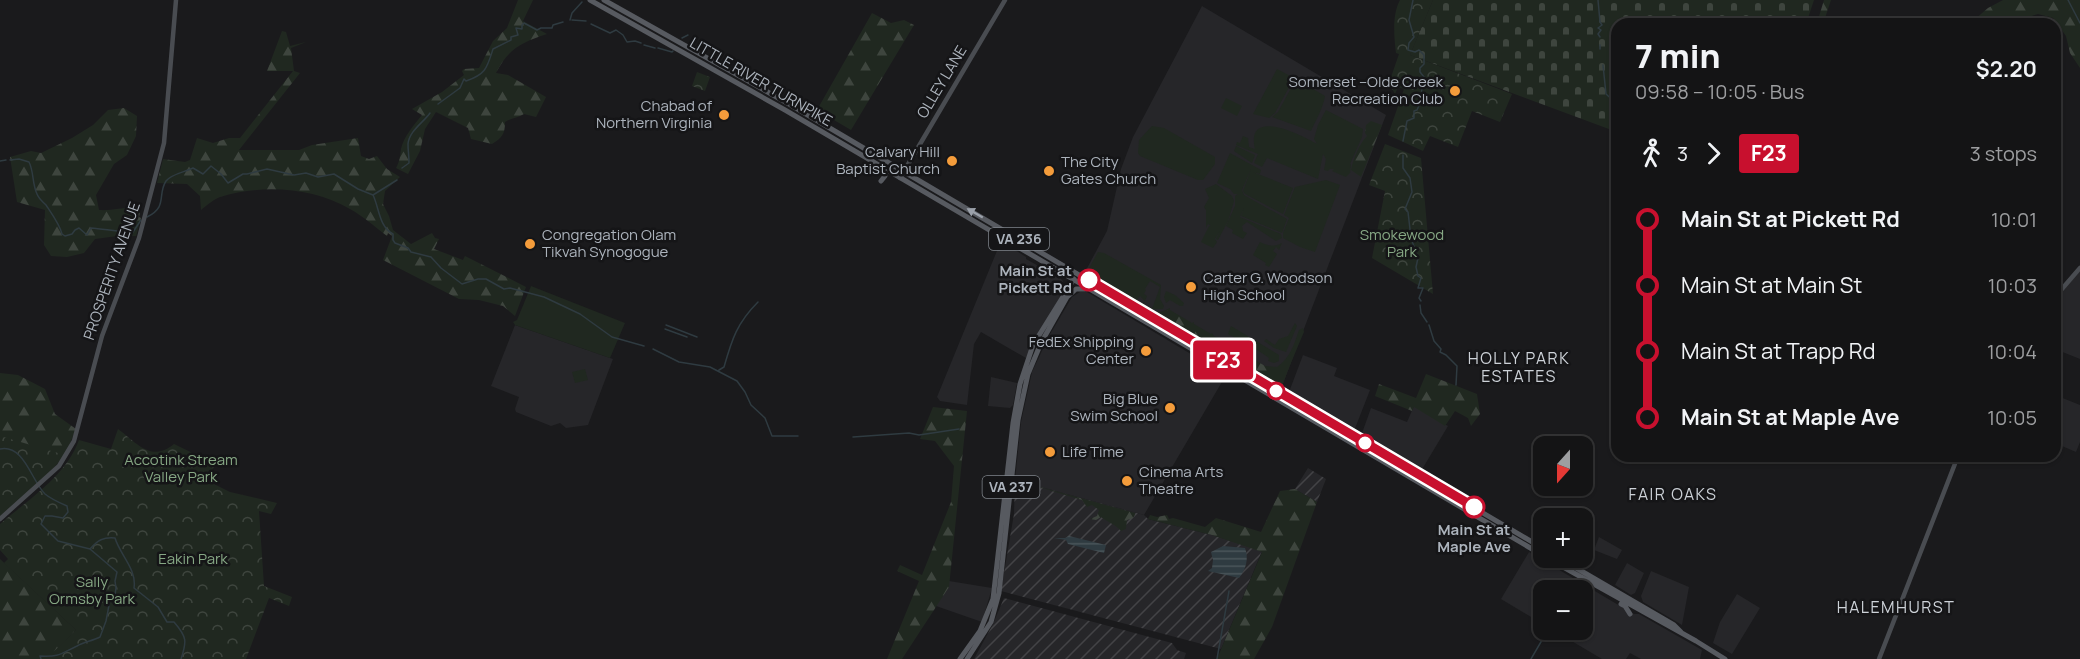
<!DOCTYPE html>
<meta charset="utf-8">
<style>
body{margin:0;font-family:Manrope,sans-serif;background:#212122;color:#f1f3f6;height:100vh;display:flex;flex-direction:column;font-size:22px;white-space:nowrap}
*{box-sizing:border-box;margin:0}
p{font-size:20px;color:#9d9ea0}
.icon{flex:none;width:33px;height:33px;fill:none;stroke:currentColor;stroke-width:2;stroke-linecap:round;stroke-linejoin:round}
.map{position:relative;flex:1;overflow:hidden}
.drawer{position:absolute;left:1611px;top:18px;width:450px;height:444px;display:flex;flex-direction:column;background:#141415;border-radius:18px;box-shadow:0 2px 4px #0004,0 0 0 2px #333334}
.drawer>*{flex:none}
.badge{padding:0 12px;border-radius:4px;font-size:21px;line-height:39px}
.needle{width:39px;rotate:201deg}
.fabs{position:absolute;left:1533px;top:436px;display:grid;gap:12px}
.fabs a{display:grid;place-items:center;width:60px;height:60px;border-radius:12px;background:#141415;box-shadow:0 2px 4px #0004,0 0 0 2px #333334;font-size:30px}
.map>.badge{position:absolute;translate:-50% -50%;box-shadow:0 0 0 3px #fff}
.legs{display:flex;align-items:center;gap:9px;height:66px;padding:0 24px;font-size:20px}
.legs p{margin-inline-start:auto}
.headline{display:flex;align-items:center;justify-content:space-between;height:102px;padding:0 24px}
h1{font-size:33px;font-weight:800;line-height:45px}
ul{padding:0 24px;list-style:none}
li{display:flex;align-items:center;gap:21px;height:66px;font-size:22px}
li i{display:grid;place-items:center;width:9px;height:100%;margin:0 8px;background:currentColor}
li i::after{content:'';width:15px;height:15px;margin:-8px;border:4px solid;border-radius:50%;background:#141415}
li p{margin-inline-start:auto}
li:first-child i{background:linear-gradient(#0000 50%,currentColor 0)}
li:last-child i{background:linear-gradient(currentColor 50%,#0000 0)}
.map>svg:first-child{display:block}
.built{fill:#262629}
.industrial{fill:url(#industrial-furrows)}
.grass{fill:#202820}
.forest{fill:url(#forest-firs)}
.cemetery{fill:url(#cemetery-stones)}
.park{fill:url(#park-crowns)}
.water{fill:url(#water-rules)}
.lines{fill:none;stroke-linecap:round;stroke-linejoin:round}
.stream{stroke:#2f3b41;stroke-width:1.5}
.secondary{stroke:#494c51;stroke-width:4.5}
.primary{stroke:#575a60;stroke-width:5}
.oneway{fill:#9ba1aa}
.line-1-casing{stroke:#fff;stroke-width:14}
.line-1{stroke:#c8102e;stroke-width:9}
.poi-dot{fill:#f49c3b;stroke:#151517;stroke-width:2}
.stop-1-dot{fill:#fff;stroke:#c8102e;stroke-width:3}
.labels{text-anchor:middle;stroke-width:5;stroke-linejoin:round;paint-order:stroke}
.shield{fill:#151517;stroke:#7f848a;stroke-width:1.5}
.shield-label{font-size:14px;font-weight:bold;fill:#acb3bc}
.street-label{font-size:15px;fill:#acb3bc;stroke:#151517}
.poi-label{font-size:15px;fill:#acb3bc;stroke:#151517;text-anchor:end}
.park-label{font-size:15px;fill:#86a784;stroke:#151517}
.stop-label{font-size:15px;font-weight:bold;fill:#acb3bc;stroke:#151517;text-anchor:end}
.neighbourhood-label{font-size:16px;letter-spacing:1.5px;fill:#cdd2d8;stroke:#151517}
</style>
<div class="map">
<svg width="2080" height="659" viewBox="0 0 2080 659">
<defs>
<pattern id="industrial-furrows" width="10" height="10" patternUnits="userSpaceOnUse" patternTransform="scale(1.5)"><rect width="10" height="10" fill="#262629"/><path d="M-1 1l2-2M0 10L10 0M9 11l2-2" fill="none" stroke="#434346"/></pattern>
<pattern id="forest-firs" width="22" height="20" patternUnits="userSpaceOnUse" patternTransform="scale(1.5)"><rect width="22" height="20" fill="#202820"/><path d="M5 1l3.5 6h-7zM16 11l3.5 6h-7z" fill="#3e453e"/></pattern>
<pattern id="cemetery-stones" width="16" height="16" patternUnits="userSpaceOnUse" patternTransform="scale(1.5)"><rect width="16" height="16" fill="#202820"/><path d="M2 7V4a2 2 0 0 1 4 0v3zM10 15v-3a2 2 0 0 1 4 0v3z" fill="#3e453e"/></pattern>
<pattern id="park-crowns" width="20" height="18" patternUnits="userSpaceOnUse" patternTransform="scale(1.5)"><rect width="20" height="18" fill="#202820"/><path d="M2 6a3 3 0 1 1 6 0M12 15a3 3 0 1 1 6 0" fill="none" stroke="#3e453e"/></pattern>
<pattern id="water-rules" width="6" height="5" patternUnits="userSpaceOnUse" patternTransform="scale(1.5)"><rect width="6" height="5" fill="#2f3b41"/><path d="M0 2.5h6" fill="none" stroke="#4a555a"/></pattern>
</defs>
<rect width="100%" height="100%" fill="#1a1a1c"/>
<path class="built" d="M1202 6 1386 115 1282 386 1278 387 1085 272 1107 231 1121 169 1133 137Z
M1001 241 1026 257V259L1060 278 1063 281 1064 291 1026 358 981 332 974 344 967 405 940 401 937 397Z
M2080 271V359L2055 349V298Z
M1080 292H1087L1226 375 1144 515 1015 480 1021 422 1032 372 1049 336 1072 297Z
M515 325 613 359 588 425 566 428 560 423 551 426 516 412 515 409 519 397 491 386Z
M1303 355 1337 368 1334 376 1370 390 1354 431 1289 392Z
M991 377 1017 383 1013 405 1010 408 988 406Z
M2055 395 2080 405V442L2076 452 2055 443Z
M1414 406 1448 426 1421 471 1361 436 1371 408 1407 422Z
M1599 537 1622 550 1617 559 1594 550Z
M1529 552 1615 603 1634 614H1639L1702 650 1700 659H1641L1630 653 1626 659H1602L1553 630H1582V591H1544L1543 624 1501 599Z
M1627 563 1644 573 1635 593 1631 595 1615 585Z
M1651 571 1689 587 1682 625 1643 602 1641 596Z
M949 581 992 588 982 622 936 606Z
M1737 594 1760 608 1732 654 1713 643 1720 622Z"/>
<path class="industrial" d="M1308 468 1326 479 1317 502 1295 489Z
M1015 480 1144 515 1148 519 1212 535 1262 551 1221 649 1001 591 1014 514Z
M1004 598 1172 643 1177 650 1186 653 1184 659H974L993 624Z"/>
<path class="grass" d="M1277 69 1294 78 1275 113 1269 118 1253 114Z
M1296 79 1325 96C1323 108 1316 120 1311 131L1272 117 1278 112Z
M1226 98 1242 106 1237 116 1221 108Z
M1326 110 1363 129 1362 137 1350 164H1351L1350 173 1346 177 1332 171 1334 169H1330L1328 171 1324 170 1326 159 1323 154 1318 179 1267 158 1262 167 1254 163 1258 154 1236 145 1237 142 1240 143 1243 136 1248 138 1249 147 1255 149C1245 107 1300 134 1317 144L1314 139 1318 125Z
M1152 126 1164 128 1215 157V164L1203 180H1198L1140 156 1138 153 1139 140Z
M1236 146 1255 155 1252 163 1234 151Z
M1230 153 1261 170 1260 174 1253 172 1293 188 1283 214 1245 194 1243 191 1251 169 1242 190 1244 195 1287 219 1282 233 1241 216 1244 208 1240 217 1281 234 1282 238 1276 241 1247 222 1242 226 1243 231 1247 233 1243 239 1232 233 1233 230 1226 226 1235 206V196L1238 194H1234L1230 189 1217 183Z
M1326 180 1340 185 1315 252 1300 247 1283 238V233L1289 218 1284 215 1295 187Z
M1216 184 1232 196 1234 201 1228 221 1218 240 1216 239 1220 231 1215 239 1217 242 1213 248 1201 242 1209 226H1211L1208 224 1206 228V210L1204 207 1209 198 1205 189Z
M1260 242C1268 246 1274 247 1282 243L1279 250 1276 247 1273 251 1277 254 1269 267 1265 265 1266 263 1253 255Z
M1098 252 1104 253 1161 285 1160 299 1164 306 1163 309H1152L1160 287 1150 281 1145 289 1146 290 1144 294 1147 296 1145 301 1140 296 1136 301 1140 304 1145 302 1142 306C1154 313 1158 314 1170 308V310L1192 323 1194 322V324L1211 334 1212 333 1214 336 1240 352 1242 350V352L1264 366 1277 367C1290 358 1294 345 1299 330L1303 328 1304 332C1296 351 1289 367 1282 386L1278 387 1086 274Z
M531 286 625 323 610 358 515 325 513 322 517 320Z
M1166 291 1175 295 1184 303 1183 306H1180L1170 300 1166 303 1164 297Z
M1295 323 1297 326 1286 352 1274 348 1264 341 1266 339 1275 345 1279 339 1288 336Z
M1231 326 1279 355V361L1274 363 1268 361 1269 358 1256 349 1252 348 1228 334Z
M585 369 588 380 575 383 572 372Z"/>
<path class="forest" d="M518 0H533L523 21 547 34C522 42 508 49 496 73L508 75 546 97 536 117 524 114C518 118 511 118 505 122 505 134 502 138 492 144L471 139 468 128 436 112 425 129 420 151 408 174 396 168C400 161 400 156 401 149 404 136 414 125 422 115L412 109 442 92 464 75 462 71 464 69 479 68 493 41 507 28Z
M1824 0H1831L1825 18 1842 24 1817 23Z
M2003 0H2080V68L2070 53 2066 36 2053 18 2038 14 2005 24H1963L1974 20 1988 8Z
M872 13 891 23 904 20 914 25 851 130 817 110Z
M282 31 286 32 290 46 306 42 291 48 294 71 300 73 239 150H299L312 145 358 138 361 156 369 159 377 156 387 169 400 177 385 191 383 204 389 216 393 230 411 244 432 233 435 238 439 239 434 249 463 260 465 256 526 287 515 316 503 306 479 300 459 299 383 260 392 236 388 233 387 236C375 227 363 216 350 209 312 187 262 184 220 197 214 199 207 205 201 210L200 196 187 184 157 183 163 159 185 162 190 160 197 138 213 143 229 138H240L293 71H267Z
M124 108 137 116 136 136 127 155 114 164 96 195 99 210C114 211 127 206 141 208L139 217 141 218 136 236H117L95 239 84 253 67 257 51 256 44 245 45 210 17 202 10 157 31 151 41 153 72 138 93 125 108 110Z
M1371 121 1382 125 1361 177 1351 170C1353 159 1359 144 1367 136L1365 133 1366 125Z
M1169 310 1277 373 1273 384 1157 315Z
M0 373 18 375 45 389 55 414 76 429 65 456 0 437Z
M1426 374 1477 394 1480 414 1471 426 1468 418 1455 411 1445 426 1414 407 1412 411 1375 396 1379 384 1416 398Z
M933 407 967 411 949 587 902 659H887L919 581 897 571 900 565 922 575 951 502 954 466 935 441 920 439Z
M1022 482 1135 513C1135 518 1131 519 1127 520L1126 529 1121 531C1115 524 1107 522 1101 517L1096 520 1090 519 1097 516 1099 510 1092 505 1087 507 1082 500Z
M1295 489 1317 502 1272 627 1254 659H1217L1262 552 1212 535 1148 519 1150 515 1157 517 1167 515 1169 519 1173 518 1205 527 1216 518 1261 532 1280 491Z
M0 559 76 630 47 659H0Z"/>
<path class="cemetery" d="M1433 0H1814L1806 24H1617V132L1410 55Z"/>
<path class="park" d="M1400 0H1433L1410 55 1512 94 1500 122 1472 111 1458 147 1430 136 1423 151 1388 135 1404 89 1398 87 1395 94 1389 83 1399 54 1396 53C1394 36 1392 15 1400 0Z
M697 72 710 77 705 91 692 86Z
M1385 144 1421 158 1433 294 1372 258 1385 191 1369 185Z
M118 429C137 443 151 463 174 444L215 464 208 481 230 492 277 503 271 514 259 511 264 586 292 597 289 606 269 598 246 659H46L76 630 4 563 8 559 0 550V524C28 500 66 476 79 440L111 449Z
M0 436 65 455 52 470 0 517Z"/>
<path class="water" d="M1069 536 1106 545 1104 553 1068 544 1066 540 1054 538H1065Z
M1223 546 1245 548C1249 559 1246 569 1239 578L1208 571 1212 568 1213 560 1211 552Z"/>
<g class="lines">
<path class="stream" d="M1598 0 1600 22 1602 25 1598 28 1601 30 1598 34 1600 37
M2068 0 2080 23
M570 20 572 13 582 2
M572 20 586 21
M591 24 610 33 616 30 623 35 627 42 635 41 641 43
M682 38 688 35
M644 45 655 48
M1600 45V49
M658 48 672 52 673 51
M1603 65 1606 94 1617 104
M438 104 460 88 464 79 466 81C486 74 487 68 493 49L511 40V37L518 35 516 28 522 29V25L524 23 537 30 541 28H552L553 25 563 22
M1403 141 1407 121 1414 118V111L1417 110 1421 101 1422 86 1419 84V81L1424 77 1420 72V68L1424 64V55L1419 50 1415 52 1408 50 1409 43 1414 37 1409 20 1413 0
M1403 155V168L1410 178 1412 192 1405 209 1408 212 1411 238 1418 258 1416 267 1418 276 1421 278 1418 288H1423L1419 298 1421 301
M10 160 19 159 29 162C34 172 32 183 37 194 39 199 42 201 46 205 52 214 60 225 62 234L65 236 72 234 75 230 79 228 87 235 91 228C105 229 118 232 133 232L141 220
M0 161 6 160
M402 168 409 163C409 156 408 150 408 144 409 131 424 122 430 113
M373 195 397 180
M147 217C168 207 157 195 166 181 171 174 185 172 193 168L203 174 211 166 221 174 228 183 243 174H247L267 169 294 175 306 173 318 177 334 174 358 189 373 195C379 207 379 227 393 234V240L395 243 408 248 411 252 431 257 441 268 462 284 478 279H486L504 289 510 288 544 297 580 314 612 337 644 346
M1420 305 1421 313 1427 322
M666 325 697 337
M1429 325 1434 341 1441 349 1440 352 1446 355 1457 366 1456 385
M665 329 687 337
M653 349 679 362 710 367 737 381 745 392 751 405 765 418 772 436H798
M719 370 724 367C732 339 737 323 758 302
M853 437 909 433 919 435 959 429
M0 449C24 444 31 480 45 494 51 499 60 503 67 506L68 512 63 518 52 516H45L41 524 58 541 90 549C98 540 103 537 115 538 120 555 137 569 134 588L158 607 167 622H174C187 637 187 641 181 659
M41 659 40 656C60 657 60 654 77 646 84 642 92 641 100 637L106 621 110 600 115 595 116 588 115 581 117 572 90 549
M1217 659 1229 591
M1531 659 1545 635"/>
<path class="secondary" d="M900 178 1005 0
M2055 297 2080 268
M0 519 59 466 74 441 102 336 139 238 164 143 176 0
M1879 659 1958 456"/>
<path class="primary" d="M590 0 785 110 1544 556
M604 0 789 104 1544 549
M881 181 885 176 884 168
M1066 298 1076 289H1085
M1547 558 1696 641 1725 659
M1559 558 1674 625 1681 632
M1621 604 1625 606 1630 614
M960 659 980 631 993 599 1013 423 1020 384 1033 345 1074 279
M967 659 991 622 999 593 1018 420 1028 374 1041 343 1067 297"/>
</g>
<defs><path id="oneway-solid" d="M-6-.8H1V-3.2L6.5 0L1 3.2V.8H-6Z" transform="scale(1.5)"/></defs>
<use class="oneway" href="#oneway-solid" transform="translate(975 213) rotate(-150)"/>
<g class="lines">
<defs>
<path id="line-1" d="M1089 280 1474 507"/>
</defs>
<use href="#line-1" class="line-1-casing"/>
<use href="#line-1" class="line-1"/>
</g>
<g class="poi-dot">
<circle cx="1455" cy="91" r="6"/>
<circle cx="724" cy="115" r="6"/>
<circle cx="952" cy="161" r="6"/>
<circle cx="1049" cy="171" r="6"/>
<circle cx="530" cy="244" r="6"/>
<circle cx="1191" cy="287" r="6"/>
<circle cx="1146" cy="351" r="6"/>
<circle cx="1170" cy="408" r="6"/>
<circle cx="1050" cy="452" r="6"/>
<circle cx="1127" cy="481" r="6"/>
</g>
<g class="stop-1-dot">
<circle cx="1089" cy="280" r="10"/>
<circle cx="1276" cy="391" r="8"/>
<circle cx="1365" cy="443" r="8"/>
<circle cx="1474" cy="507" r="10"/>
</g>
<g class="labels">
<g class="shield">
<rect x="989" y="228" width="60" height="22" rx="4.5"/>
<rect x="982.5" y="476" width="57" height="22" rx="4.5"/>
</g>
<g class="shield-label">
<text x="1019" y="244">VA 236</text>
<text x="1011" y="492">VA 237</text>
</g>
<g class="street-label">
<text transform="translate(761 82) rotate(30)" y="5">LITTLE RIVER TURNPIKE</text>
<text transform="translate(942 82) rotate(-59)" y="5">OLLEY LANE</text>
<text transform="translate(112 271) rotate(-71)" y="5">PROSPERITY AVENUE</text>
</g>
<g class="poi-label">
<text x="1443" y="87">Somerset –Olde Creek<tspan x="1443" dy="17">Recreation Club</tspan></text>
<text x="712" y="111">Chabad of<tspan x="712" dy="17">Northern Virginia</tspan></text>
<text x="940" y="157">Calvary Hill<tspan x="940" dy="17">Baptist Church</tspan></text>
<text x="1061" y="167" text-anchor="start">The City<tspan x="1061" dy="17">Gates Church</tspan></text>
<text x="542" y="240" text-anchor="start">Congregation Olam<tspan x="542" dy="17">Tikvah Synogogue</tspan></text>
<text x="1203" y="283" text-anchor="start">Carter G. Woodson<tspan x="1203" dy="17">High School</tspan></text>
<text x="1134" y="347">FedEx Shipping<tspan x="1134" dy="17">Center</tspan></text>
<text x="1158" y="404">Big Blue<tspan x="1158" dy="17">Swim School</tspan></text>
<text x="1062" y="457" text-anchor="start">Life Time</text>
<text x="1139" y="477" text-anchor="start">Cinema Arts<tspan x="1139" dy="17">Theatre</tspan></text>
</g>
<g class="park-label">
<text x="1402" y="240">Smokewood<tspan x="1402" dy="17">Park</tspan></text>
<text x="181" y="465">Accotink Stream<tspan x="181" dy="17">Valley Park</tspan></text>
<text x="193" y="564">Eakin Park</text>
<text x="92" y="587">Sally<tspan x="92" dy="17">Ormsby Park</tspan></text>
</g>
<g class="stop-label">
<text x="1072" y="276">Main St at<tspan x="1072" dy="17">Pickett Rd</tspan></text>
<text x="1474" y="535" text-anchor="middle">Main St at<tspan x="1474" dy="17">Maple Ave</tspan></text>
</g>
<g class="neighbourhood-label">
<text x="1519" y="364">HOLLY PARK<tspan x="1519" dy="18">ESTATES</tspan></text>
<text x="1673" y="500">FAIR OAKS</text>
<text x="1896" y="613">HALEMHURST</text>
</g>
</g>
</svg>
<div class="fabs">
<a><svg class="needle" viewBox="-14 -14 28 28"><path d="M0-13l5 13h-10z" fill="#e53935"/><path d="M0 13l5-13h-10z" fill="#9d9ea0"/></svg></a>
<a>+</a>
<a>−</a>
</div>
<b class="badge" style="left:1223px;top:360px;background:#c8102e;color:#fff">F23</b>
<section class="drawer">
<div class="headline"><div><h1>7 min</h1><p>09:58 – 10:05 · Bus</p></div><b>$2.20</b></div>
<div class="legs"><svg class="icon" aria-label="walk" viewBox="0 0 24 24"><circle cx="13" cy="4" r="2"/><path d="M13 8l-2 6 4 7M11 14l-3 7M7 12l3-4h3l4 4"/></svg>3<svg class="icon" aria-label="forward" viewBox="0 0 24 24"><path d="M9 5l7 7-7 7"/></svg><b class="badge" style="background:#c8102e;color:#fff">F23</b><p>3 stops</p></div>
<ul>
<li><i style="color:#c8102e"></i><b>Main St at Pickett Rd</b><p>10:01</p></li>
<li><i style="color:#c8102e"></i><span>Main St at Main St</span><p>10:03</p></li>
<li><i style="color:#c8102e"></i><span>Main St at Trapp Rd</span><p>10:04</p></li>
<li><i style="color:#c8102e"></i><b>Main St at Maple Ave</b><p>10:05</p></li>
</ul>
</section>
</div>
